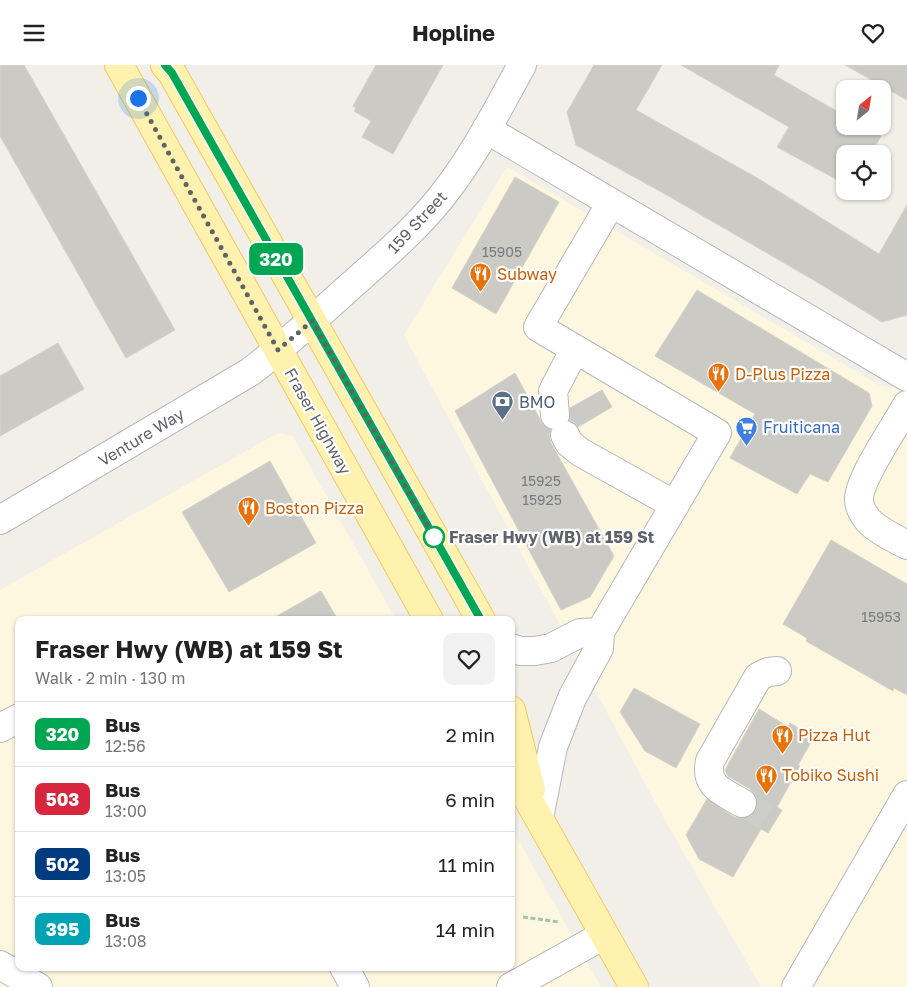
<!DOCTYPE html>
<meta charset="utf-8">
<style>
body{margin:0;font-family:"Golos Text",sans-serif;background:#f2f2f2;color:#222;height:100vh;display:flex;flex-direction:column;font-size:19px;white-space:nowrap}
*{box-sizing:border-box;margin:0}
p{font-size:16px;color:#767676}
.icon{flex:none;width:28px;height:28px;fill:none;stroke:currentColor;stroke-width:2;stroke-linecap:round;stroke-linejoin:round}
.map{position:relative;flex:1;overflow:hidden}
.panel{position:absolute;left:15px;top:551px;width:500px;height:355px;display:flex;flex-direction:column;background:#fff;border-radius:10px;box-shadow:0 1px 4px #0004}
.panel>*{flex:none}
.badge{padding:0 10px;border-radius:8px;font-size:18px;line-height:32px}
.needle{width:32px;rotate:30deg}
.fabs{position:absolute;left:836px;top:15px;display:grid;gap:10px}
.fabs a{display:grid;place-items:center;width:55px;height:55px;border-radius:10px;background:#fff;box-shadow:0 1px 4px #0004;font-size:25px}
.you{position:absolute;width:25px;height:25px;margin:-12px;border:4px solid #fff;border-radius:50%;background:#1a73e8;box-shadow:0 0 0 8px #1a73e833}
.map>.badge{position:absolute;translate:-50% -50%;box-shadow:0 0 0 2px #fff}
.round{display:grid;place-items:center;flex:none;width:52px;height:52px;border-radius:10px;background:#f2f2f2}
.overview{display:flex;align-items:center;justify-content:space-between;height:85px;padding:0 20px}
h1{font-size:24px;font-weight:700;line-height:38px}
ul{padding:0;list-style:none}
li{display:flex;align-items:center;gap:15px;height:65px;padding:0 20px;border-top:1px solid #e0e0e0}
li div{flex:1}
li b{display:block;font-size:19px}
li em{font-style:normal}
li .badge{min-width:55px;font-weight:700;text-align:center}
header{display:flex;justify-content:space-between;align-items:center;height:65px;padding:0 20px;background:#fff;font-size:22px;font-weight:700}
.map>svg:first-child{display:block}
.commercial{fill:#fef7e0}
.building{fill:#cccac5;stroke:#d6d1c6}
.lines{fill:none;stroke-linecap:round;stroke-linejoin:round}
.minor-tunnel{stroke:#ccccc8;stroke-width:28;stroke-dasharray:28 14;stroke-linecap:butt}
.minor-casing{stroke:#b5b8bc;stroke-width:30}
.major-casing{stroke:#f2c960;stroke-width:30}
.path{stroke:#9cc7a9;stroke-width:3;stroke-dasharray:5 2.5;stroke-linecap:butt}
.minor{stroke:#fff;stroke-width:28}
.major{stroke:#fff2af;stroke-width:28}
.line-casing{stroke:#fff;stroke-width:11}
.line{stroke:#00a651;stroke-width:8}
.walk{stroke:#5f6368;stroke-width:5;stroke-dasharray:0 9}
.stop-dot{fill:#fff;stroke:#00a651;stroke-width:2.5}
.labels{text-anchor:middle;stroke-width:4.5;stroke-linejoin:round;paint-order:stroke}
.number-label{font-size:14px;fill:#7a7d7f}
.street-label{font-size:16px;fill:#5f6368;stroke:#fff}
.food-label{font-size:16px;fill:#c56008;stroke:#fff;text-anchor:start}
.service-label{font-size:16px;fill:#4e5e75;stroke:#fff;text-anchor:start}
.shop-label{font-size:16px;fill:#366cbe;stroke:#fff;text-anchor:start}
.stop-label{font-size:16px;font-weight:bold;fill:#5f6368;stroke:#fff;text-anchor:start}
</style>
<header><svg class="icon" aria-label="menu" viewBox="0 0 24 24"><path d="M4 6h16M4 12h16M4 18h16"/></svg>Hopline<svg class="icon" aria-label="heart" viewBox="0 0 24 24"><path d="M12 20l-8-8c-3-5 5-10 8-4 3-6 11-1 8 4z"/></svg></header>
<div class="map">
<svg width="907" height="922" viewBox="0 0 907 922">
<rect width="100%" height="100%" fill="#f1efe8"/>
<path class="commercial" d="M507 102 881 321 907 324V922H761L666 757 404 270Z
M278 368 293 371 396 555H19V902H511V762L601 922H0V525Z"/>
<path class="building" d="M0 0H24L175 265 126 293 0 71Z
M376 0H443L393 89 362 72 371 56 354 46 356 43 353 41Z
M594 0H662L636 45 759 114 879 189 907 140V250L882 257 817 217 665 129 576 80 567 47Z
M681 0H779L774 10 845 51V61H863L881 71 871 89H845V119L777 82 789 62Z
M845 0H907V35Z
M515 112 559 137 496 249 452 223Z
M697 225 869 328 872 341 828 417 810 409 797 429 730 393 755 349 655 291Z
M58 278 84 324 0 371V311Z
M515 308 542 358 551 365 549 370 551 378 614 491 590 532 561 545 455 346Z
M602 325 612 342 578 362 574 357 569 355 570 343Z
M270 396 316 478 229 527 182 447Z
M831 475 907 519V630L894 623 893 626 806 576 807 573 783 559Z
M321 526 338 555H270Z
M634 623 700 659 676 703 645 686 620 647Z
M759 644 788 662 790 658 814 672 798 700 800 701 777 742 782 745 768 768 761 764 733 812 699 794 686 770 707 734 734 752 742 754 749 752 755 746 758 737 755 730 750 724 728 711 725 705Z"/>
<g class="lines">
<path class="minor-tunnel" d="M742 738 774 757"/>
<defs>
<path id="minor" d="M486 64 907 312
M907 340C896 360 858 415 859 435 859 442 864 450 868 455 878 466 894 473 907 480
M555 350 553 326 575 284
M565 370 569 378 580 387 675 440
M0 455 250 307C283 282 314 254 345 226 383 192 423 159 452 118 479 81 500 40 522 0
M511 583 520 586H535L551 583 580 568 600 567
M0 663 19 653
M742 738C724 727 704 722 710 696L758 612 768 607 777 606
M539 753 553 682 572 633 599 583 600 567 717 368 538 262 611 138
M0 900 38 922
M344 902 355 922
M511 922 604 870
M796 922 907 730"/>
<path id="major" d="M119 0 429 555
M165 0 172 8 481 555
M511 645 531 725
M511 704 634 922"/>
</defs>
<use href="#minor" class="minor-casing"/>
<use href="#major" class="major-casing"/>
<path class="path" d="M523 852 559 857"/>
<use href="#minor" class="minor"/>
<use href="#major" class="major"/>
</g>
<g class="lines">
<defs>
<path id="line" d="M165 0 172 8 481 555"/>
</defs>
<use href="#line" class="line-casing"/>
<use href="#line" class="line"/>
<path class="walk" d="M138 33 278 285 312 256 434 472"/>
</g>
<defs>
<symbol id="restaurant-pin" viewBox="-11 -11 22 30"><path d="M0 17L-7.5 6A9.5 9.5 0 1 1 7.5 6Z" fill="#e8710a" stroke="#fff"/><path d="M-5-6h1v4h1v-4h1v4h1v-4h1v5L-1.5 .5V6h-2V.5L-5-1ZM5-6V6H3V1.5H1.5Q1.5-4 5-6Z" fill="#fff"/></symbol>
<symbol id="bank-pin" viewBox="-11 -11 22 30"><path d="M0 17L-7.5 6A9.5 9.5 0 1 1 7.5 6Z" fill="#5c6f8a" stroke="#fff"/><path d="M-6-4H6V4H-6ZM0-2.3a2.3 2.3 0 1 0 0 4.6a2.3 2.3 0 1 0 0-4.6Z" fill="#fff"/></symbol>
<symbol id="supermarket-pin" viewBox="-11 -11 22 30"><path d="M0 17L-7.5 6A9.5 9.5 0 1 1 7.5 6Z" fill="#3f7fe0" stroke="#fff"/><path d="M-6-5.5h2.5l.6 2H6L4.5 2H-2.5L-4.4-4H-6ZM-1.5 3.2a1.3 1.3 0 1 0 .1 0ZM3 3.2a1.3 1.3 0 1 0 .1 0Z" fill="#fff"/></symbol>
</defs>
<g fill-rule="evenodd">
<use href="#restaurant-pin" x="468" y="196" width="25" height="34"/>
<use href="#restaurant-pin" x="706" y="296" width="25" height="34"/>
<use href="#bank-pin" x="490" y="324" width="25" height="34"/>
<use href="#supermarket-pin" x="734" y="350" width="25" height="34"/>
<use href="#restaurant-pin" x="236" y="430" width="25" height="34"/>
<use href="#restaurant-pin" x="770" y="658" width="25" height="34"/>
<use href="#restaurant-pin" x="754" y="698" width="25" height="34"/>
</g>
<circle class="stop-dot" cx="434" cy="472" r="10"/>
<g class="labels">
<g class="number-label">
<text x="502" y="192">15905</text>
<text x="541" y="421">15925</text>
<text x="542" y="440">15925</text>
<text x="881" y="557">15953</text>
</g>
<g class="street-label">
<text transform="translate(417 157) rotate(-47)" y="6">159 Street</text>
<text transform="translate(318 356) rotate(61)" y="6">Fraser Highway</text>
<text transform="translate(141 372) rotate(-31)" y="6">Venture Way</text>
</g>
<g class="food-label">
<text x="497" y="215">Subway</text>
<text x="735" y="315">D-Plus Pizza</text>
<text x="265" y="449">Boston Pizza</text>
<text x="798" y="676">Pizza Hut</text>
<text x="782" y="716">Tobiko Sushi</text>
</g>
<g class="service-label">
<text x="519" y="343">BMO</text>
</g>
<g class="shop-label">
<text x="763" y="368">Fruiticana</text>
</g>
<g class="stop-label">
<text x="449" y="478">Fraser Hwy (WB) at 159 St</text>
</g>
</g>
</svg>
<div class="fabs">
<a><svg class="needle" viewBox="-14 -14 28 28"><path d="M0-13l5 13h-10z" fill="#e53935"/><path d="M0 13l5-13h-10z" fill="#767676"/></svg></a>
<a><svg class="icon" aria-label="locate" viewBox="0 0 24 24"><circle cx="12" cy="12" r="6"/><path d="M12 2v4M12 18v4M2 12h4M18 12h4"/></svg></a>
</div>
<div class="you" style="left:138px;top:33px"></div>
<b class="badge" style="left:276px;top:194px;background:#00a651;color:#fff">320</b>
<section class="panel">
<div class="overview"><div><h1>Fraser Hwy (WB) at 159 St</h1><p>Walk · 2 min · 130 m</p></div><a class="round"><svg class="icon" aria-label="heart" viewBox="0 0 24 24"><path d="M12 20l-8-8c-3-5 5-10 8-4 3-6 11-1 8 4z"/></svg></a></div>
<ul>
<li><span class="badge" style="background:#00a651;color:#fff">320</span><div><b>Bus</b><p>12:56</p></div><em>2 min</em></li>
<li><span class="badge" style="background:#d7263d;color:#fff">503</span><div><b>Bus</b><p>13:00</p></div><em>6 min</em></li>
<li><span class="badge" style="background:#003b80;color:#fff">502</span><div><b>Bus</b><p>13:05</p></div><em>11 min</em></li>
<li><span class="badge" style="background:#00a3b4;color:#fff">395</span><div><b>Bus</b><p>13:08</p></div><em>14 min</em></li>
</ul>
</section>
</div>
